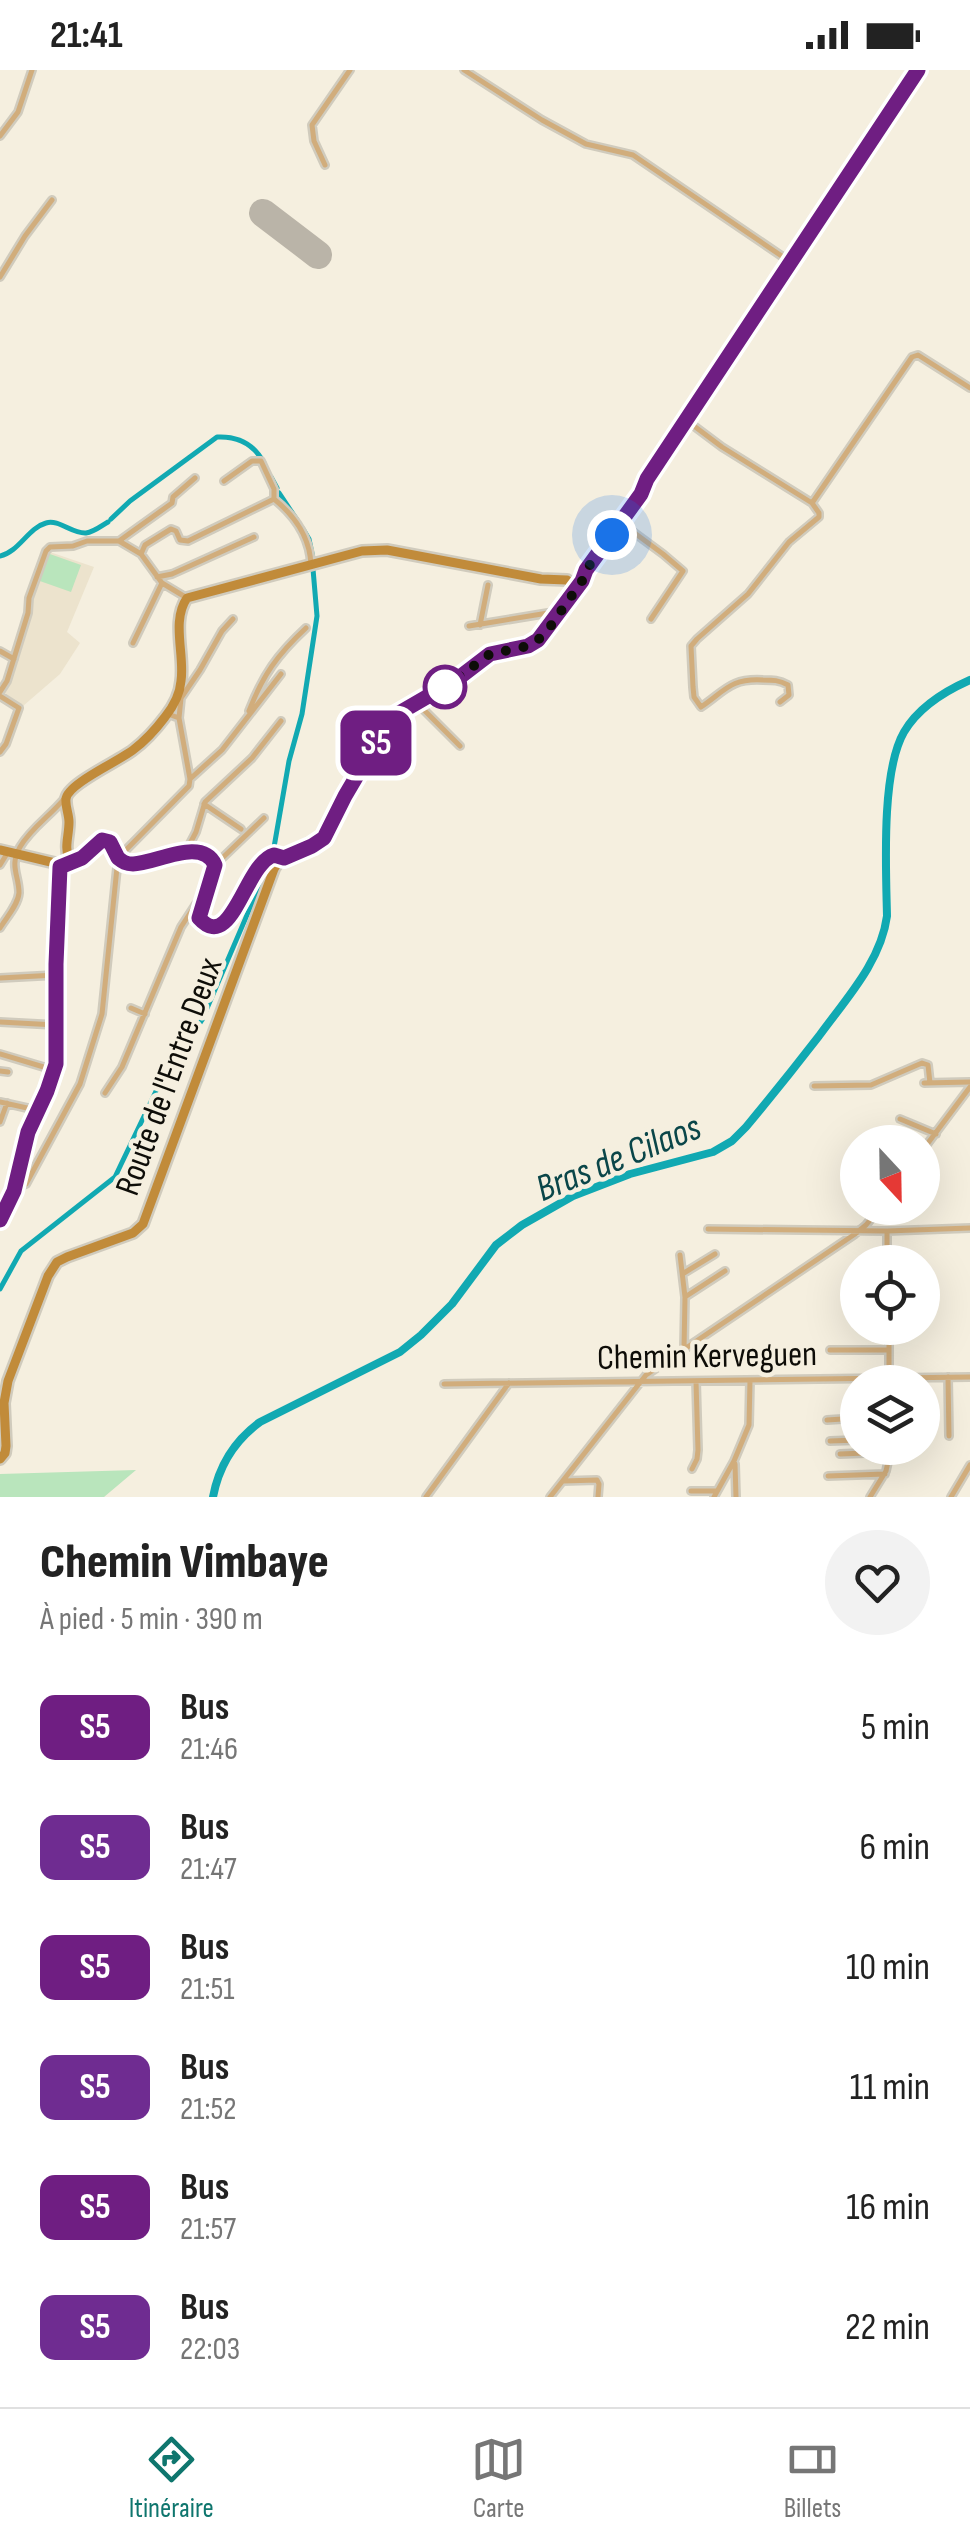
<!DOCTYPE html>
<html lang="fr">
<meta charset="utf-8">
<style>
body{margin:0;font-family:"Sofia Sans Condensed",sans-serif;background:#f2f2f2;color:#222;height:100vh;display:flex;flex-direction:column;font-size:38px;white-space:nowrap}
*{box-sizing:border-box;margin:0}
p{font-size:32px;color:#767676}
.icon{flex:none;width:55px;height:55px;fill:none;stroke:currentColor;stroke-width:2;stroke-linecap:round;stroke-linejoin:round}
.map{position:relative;height:1427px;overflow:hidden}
.drawer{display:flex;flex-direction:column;background:#fff;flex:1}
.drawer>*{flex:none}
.badge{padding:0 20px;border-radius:15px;font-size:35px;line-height:65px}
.needle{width:65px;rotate:158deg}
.buttons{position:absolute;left:840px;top:1055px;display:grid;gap:20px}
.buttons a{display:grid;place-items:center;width:100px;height:100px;border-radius:50%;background:#fff;box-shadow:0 10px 40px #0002;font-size:50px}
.you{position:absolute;width:50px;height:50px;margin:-25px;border:8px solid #fff;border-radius:50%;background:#1a73e8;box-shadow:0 0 0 15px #1a73e833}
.map>.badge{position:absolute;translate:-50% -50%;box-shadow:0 0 0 5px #fff}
.round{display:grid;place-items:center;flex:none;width:105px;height:105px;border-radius:52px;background:#f2f2f2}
.overview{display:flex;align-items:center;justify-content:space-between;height:170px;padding:0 40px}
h1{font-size:48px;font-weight:800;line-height:75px}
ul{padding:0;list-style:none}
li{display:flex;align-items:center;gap:30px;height:120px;padding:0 40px}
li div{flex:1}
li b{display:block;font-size:38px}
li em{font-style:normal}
li .badge{min-width:110px;font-weight:700;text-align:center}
.status{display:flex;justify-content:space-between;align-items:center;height:70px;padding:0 50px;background:#fff;direction:ltr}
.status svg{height:28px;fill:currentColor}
.tabs{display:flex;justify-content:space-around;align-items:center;height:140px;border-top:2px solid #e0e0e0;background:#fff;font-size:28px;color:#767676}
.tabs a{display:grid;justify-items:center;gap:5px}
.tabs .on{color:#0f766e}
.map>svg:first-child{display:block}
.built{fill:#ece3cd}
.green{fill:#b9e5bc}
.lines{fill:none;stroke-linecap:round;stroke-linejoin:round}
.canal{stroke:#11a9b2;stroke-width:5}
.river{stroke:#11a9b2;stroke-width:8}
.runway{stroke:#bab4a8;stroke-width:28}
.minor-casing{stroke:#d0cbbd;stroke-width:10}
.tertiary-casing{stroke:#d0cbbd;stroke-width:12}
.secondary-casing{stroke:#d0cbbd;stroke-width:14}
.minor{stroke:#d1ad7c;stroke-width:5}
.tertiary{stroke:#d1ad7c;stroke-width:8}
.secondary{stroke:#c18b3a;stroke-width:9}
.line-casing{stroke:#fff;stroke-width:22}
.line{stroke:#6f1e82;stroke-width:15}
.walk{stroke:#0e0d08;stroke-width:10;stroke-dasharray:0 18}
.stop-dot{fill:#fff;stroke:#6f1e82;stroke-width:5}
.labels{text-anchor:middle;stroke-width:9;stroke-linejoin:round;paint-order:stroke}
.street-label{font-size:35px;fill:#0e0d08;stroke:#f5efdf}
.water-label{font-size:38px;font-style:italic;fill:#0a4649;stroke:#f5efdf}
</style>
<div class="status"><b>21:41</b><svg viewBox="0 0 49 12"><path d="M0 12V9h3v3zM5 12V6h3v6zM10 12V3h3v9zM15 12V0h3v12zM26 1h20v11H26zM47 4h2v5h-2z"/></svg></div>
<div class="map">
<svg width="970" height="1427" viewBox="0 0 970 1427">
<rect width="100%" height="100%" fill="#f5efdf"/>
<path class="built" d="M47 481 94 497 67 562 80 573 60 604 23 636 3 624Z"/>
<path class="green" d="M47 483 81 495 71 522 37 510Z
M136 1400 104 1427H0V1404Z"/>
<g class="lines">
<path class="canal" d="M271 407 277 418
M279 423 297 450
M111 449 130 431 217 367C237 366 254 374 264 393
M303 459 309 469 313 488
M0 486C19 482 28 458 46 453 59 449 72 464 86 463 94 462 101 456 108 452
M273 783 289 691 302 644 317 546 313 499
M0 1219 21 1181 115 1107 158 1017 202 950 271 789"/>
<path class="river" d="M213 1427C219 1395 234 1371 260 1352L400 1282 421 1265 452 1234 496 1175 522 1155 573 1126 630 1104 713 1082 732 1071 746 1057C771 1027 795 997 819 966 845 930 881 892 887 846 886 799 881 702 904 662 918 638 945 621 970 610"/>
<path class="runway" d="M263 143 318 185"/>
<defs>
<path id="minor" d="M464 0 542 50 586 74 633 85 789 191
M0 66 18 42 32 0
M325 95 314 71 312 55 350 0
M0 207 25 166 52 130
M686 350 722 377 812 433 819 443V447L789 472 748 524 697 569 691 576 693 617 694 627 701 637C725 621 730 608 763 610 773 610 779 610 788 615L789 625 780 632
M224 411 252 391H261L274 419V429C295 446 310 468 311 495
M812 433 912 287 918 285 970 318
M621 453 663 484 683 501 651 549
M119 471 172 433 173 427 195 408
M141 484 145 475 171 459 176 461 180 470 188 471 274 429
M157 507 172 504 254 467
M480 555 488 515
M469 556 554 542 558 544
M133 573 162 513
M0 581 14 589
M0 622 7 611 28 543 29 528 46 481 50 477 73 476 87 471H119L141 484 162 513 187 528
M0 626 19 638 6 674 0 682
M418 634 460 676
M249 641C263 605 277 585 306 558
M179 648 181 628 200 600 222 561 233 549
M190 709 222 680 281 604
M204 734 241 759
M185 783 196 762 205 732 252 688 281 651
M0 795 8 782
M215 795 264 748
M0 858C6 848 18 835 19 823 19 805 9 796 20 777 31 758 50 746 64 729
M0 908 56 905
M131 938 145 944
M0 952 56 955
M0 984 57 1001
M0 1001 8 1002
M924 1013 970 1012
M814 1016 871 1015 922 993 928 995 930 1013
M105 1023 122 997 181 857 196 834 201 835
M0 1032 36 1040
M900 1049 936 1064
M0 1052 7 1033
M922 1081 970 1017
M19 1117 26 1114 80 1014 102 944 118 788 189 716 190 709 179 648 168 644
M708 1159 887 1161 970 1158
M887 1161V1192
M680 1185 685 1227 684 1279
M684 1203 715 1184
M685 1227 725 1201
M889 1258V1312
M830 1280H889
M948 1307 949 1366
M444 1314 970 1307
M922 1345H928
M827 1350 858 1348
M830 1371 858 1370
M840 1384 891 1382
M735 1394 736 1427
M692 1399 697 1389 698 1380 696 1311
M828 1406 885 1404
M563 1411 597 1410 599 1414 598 1427
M691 1421H717
M426 1427 509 1313
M550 1427 646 1305 855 1164 866 1155 880 1138
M714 1427 734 1391 749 1355 750 1310
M870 1427 886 1401 891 1378
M951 1427 970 1395"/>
<path id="tertiary" d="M68 793 82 788 102 771 110 773C114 780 116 789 124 792 147 803 200 761 215 795L199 848C206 859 219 859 228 849L264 789 270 785 280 789"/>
<path id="secondary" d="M646 410 918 0
M0 780 55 793 61 797
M61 797 67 795 69 790C64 776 69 766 69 752 69 744 65 736 66 729 67 714 119 691 133 680 145 671 156 659 165 647 173 637 180 624 181 611 185 585 171 551 187 528L362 481 387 480 541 509 567 510 571 514
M4 1141 19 1117 31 1055 57 1001 56 894 61 797
M0 1389 5 1383 6 1376 4 1333 8 1311 48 1206 57 1192 67 1187 133 1163 143 1154 274 799 280 789 312 776 323 768 349 718 385 657 394 645 456 610 491 584 528 576 542 567 641 424 647 409"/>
</defs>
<use href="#minor" class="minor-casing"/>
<use href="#tertiary" class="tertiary-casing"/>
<use href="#secondary" class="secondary-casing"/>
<use href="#minor" class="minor"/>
<use href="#tertiary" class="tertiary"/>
<use href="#secondary" class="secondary"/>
</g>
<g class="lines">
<defs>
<path id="line" d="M0 1150 14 1121 28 1062 47 1021 56 994V894L60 797 82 788 102 770 110 772 118 788C123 792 126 794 133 794 155 794 202 766 215 795L199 848C232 885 245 793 274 785L284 788 312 776 324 768 345 726 382 663 394 646 456 610 490 584 528 576 538 570 582 511 586 500 641 424 647 409 918 0"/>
</defs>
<use href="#line" class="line-casing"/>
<use href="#line" class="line"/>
<path class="walk" d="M445 617 490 584 528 576 538 570 550 557 582 511 586 500 612 465"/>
</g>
<circle class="stop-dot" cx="445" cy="617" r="20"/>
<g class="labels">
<g class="street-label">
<text transform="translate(168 1006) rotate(-70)" y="12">Route de l'Entre Deux</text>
<text transform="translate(707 1285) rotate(-1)" y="12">Chemin Kerveguen</text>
</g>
<g class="water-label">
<text transform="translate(618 1087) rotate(-22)" y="13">Bras de Cilaos</text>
</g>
</g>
</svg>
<div class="buttons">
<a><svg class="needle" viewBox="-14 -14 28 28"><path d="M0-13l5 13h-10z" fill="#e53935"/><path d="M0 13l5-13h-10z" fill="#767676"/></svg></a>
<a><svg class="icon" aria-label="locate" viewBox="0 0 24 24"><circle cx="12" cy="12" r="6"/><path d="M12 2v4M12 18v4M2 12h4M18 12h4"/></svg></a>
<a><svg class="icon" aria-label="layers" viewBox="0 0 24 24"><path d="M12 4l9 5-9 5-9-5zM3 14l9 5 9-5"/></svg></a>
</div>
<div class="you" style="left:612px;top:465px"></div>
<b class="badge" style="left:376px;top:673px;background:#6f1e82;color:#fff">S5</b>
</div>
<section class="drawer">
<div class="overview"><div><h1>Chemin Vimbaye</h1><p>À pied · 5 min · 390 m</p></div><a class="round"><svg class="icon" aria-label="heart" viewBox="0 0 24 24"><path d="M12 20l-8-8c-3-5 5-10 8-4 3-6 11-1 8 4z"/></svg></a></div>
<ul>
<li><span class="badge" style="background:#6f1e82;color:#fff">S5</span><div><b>Bus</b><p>21:46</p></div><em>5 min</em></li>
<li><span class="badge" style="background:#6f2c91;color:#fff">S5</span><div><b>Bus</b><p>21:47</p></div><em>6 min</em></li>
<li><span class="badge" style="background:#6f1e82;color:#fff">S5</span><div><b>Bus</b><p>21:51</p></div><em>10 min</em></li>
<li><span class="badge" style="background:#6f2c91;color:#fff">S5</span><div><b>Bus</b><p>21:52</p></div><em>11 min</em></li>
<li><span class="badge" style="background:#6f1e82;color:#fff">S5</span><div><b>Bus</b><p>21:57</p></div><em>16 min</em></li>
<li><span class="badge" style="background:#6f2c91;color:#fff">S5</span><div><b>Bus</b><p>22:03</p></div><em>22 min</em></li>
</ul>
</section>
<nav class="tabs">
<a class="on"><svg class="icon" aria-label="directions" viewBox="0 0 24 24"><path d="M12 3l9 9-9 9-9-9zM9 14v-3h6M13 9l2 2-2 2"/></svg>Itinéraire</a>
<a><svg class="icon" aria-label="map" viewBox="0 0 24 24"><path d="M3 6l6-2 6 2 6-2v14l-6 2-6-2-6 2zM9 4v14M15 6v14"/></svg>Carte</a>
<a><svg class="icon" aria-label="tickets" viewBox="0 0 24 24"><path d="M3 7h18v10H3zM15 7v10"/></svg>Billets</a>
</nav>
